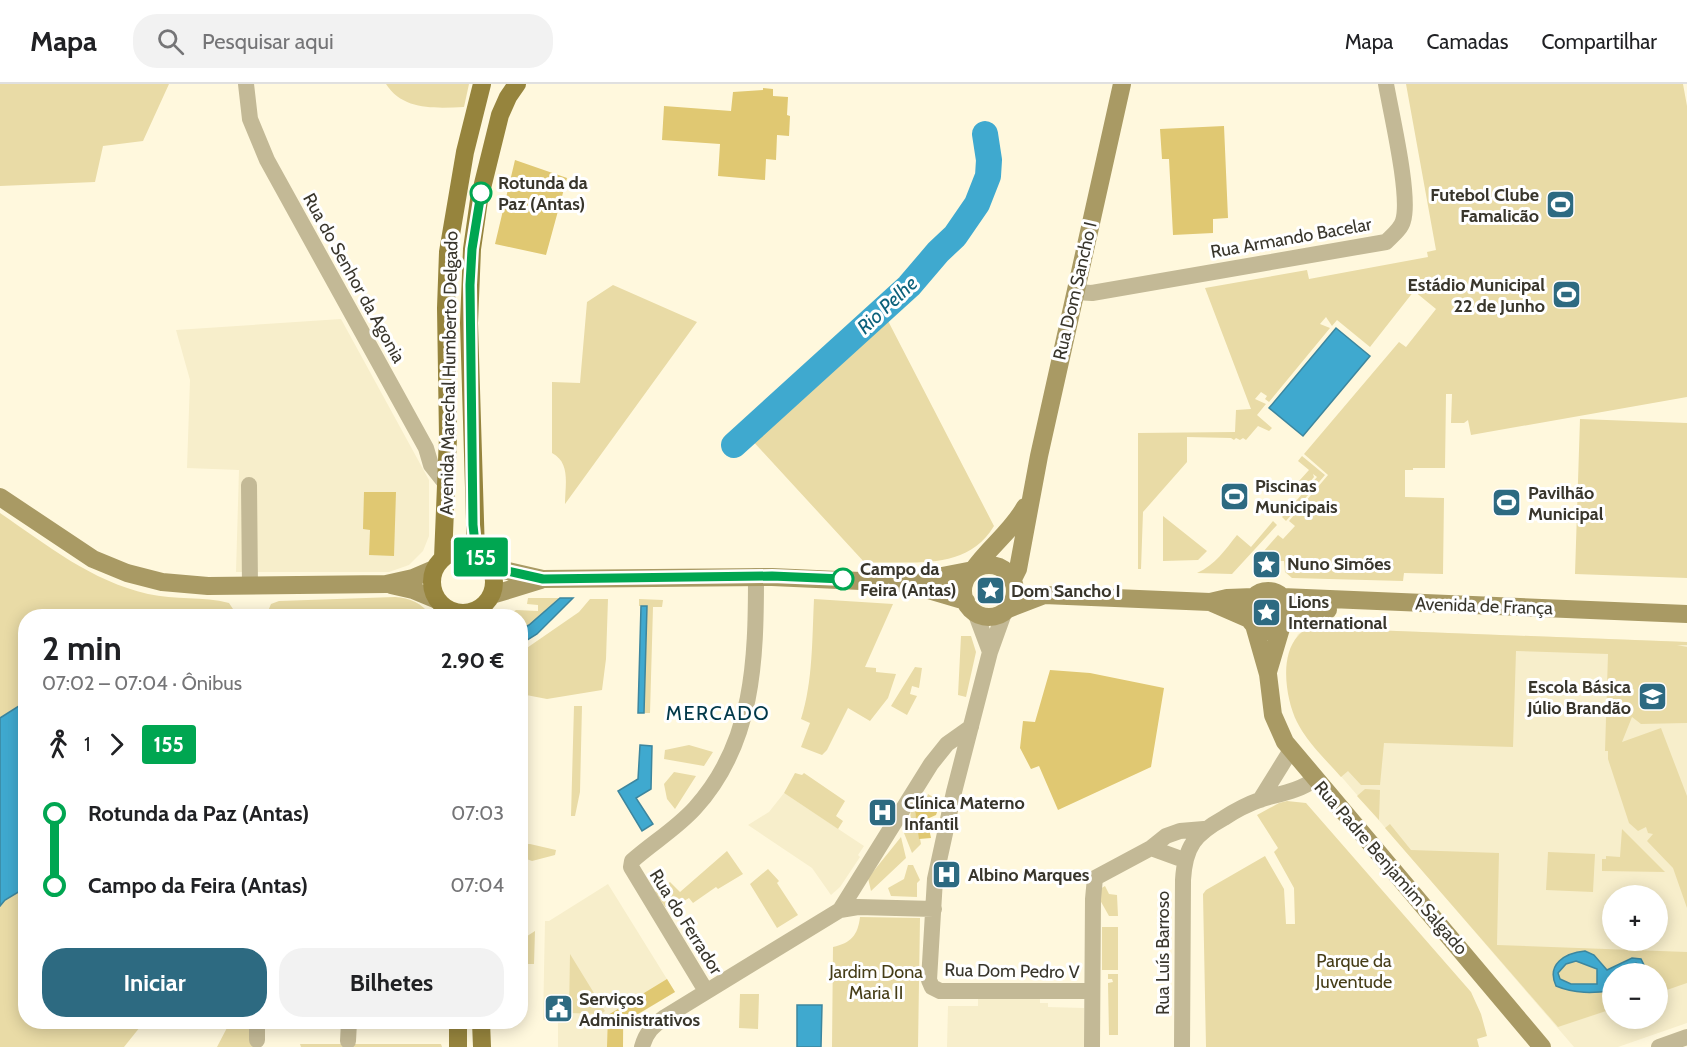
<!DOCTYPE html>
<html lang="pt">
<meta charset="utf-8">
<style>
body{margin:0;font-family:Cabin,sans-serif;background:#f2f2f2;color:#202124;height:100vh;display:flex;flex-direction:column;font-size:22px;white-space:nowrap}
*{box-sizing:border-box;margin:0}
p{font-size:20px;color:#757577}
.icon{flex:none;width:33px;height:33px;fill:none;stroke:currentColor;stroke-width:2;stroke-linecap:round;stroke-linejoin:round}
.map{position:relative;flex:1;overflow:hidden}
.panel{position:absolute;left:18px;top:525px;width:510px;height:420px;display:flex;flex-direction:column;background:#fff;border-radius:24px;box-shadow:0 3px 15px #0003}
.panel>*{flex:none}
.badge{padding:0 12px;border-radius:4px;font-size:21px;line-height:39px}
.tools{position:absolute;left:1602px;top:801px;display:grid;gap:12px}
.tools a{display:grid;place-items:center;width:66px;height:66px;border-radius:50%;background:#fff;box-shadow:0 3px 15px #0003;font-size:30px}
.map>.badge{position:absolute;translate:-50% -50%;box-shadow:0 0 0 3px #fff}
.legs{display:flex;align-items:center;gap:9px;height:66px;padding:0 24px;font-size:20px}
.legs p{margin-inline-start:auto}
.overview{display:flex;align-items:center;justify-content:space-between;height:102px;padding:0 24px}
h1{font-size:33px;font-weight:700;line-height:45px}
.action{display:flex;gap:12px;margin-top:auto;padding:12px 24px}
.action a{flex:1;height:69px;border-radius:24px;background:#2d6a81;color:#fff;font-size:24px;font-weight:700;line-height:69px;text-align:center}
.action a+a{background:#f2f2f2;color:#202124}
ul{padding:0 24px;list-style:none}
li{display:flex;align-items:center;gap:21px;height:72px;font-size:22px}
li i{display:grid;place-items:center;width:9px;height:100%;margin:0 8px;background:currentColor}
li i::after{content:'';width:15px;height:15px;margin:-8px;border:4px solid;border-radius:50%;background:#fff}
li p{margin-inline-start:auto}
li:first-child i{background:linear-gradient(#0000 50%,currentColor 0)}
li:last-child i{background:linear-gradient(currentColor 50%,#0000 0)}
header{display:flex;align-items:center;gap:36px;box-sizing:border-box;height:84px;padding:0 30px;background:#fff;border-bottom:2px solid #e0e0e0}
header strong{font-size:28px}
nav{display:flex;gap:33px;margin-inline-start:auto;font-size:21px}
.search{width:420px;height:54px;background:#f2f2f2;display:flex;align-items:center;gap:15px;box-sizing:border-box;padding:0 21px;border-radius:24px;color:#757577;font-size:22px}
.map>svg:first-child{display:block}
.built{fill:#f7eecb;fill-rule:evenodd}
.green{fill:#e9dba6}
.water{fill:#3fa9cf;stroke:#3d869e;stroke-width:1.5;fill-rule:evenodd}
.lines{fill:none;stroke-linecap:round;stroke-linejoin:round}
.river{stroke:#3fa9cf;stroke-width:26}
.building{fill:#e0c872}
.street{stroke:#c3b996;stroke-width:16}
.secondary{stroke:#a99a64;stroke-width:18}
.primary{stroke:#96843d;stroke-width:18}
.line-1-casing{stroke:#fff;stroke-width:14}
.line-1{stroke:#00a651;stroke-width:9}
.stop-1-dot{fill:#fff;stroke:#00a651;stroke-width:3}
.labels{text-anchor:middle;stroke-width:6;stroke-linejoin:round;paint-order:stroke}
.stop-label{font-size:18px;font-weight:bold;fill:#39362c;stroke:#fff;text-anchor:start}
.poi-label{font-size:18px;font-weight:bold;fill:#39362c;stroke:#fff;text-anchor:start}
.street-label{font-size:18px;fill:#39362c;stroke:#fff}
.park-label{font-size:18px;fill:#463d17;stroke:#fff}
.water-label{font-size:20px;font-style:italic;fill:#0c617b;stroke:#fff}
.neighbourhood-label{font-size:20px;letter-spacing:1.5px;fill:#013849;stroke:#fff}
</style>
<header>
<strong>Mapa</strong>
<div class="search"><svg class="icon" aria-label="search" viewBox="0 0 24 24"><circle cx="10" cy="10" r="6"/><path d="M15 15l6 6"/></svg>Pesquisar aqui</div>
<nav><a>Mapa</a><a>Camadas</a><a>Compartilhar</a></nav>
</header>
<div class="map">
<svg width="1687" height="963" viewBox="0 0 1687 963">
<rect width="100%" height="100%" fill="#fff8dd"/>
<path class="built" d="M341 235 429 396V452L423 467 409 481 389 488H236L239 386 187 384 190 296 176 246Z
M1319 544 1687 558V939L1618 963H1574L1302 647 1291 622 1288 603 1289 569 1298 550 1306 546ZM1612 812H1658V856H1612ZM1612 890H1658V934H1612Z
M784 709 864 762 858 771 860 773 840 803 831 811 812 784 748 741 769 728Z
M608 800 675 908 624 939 623 963H558V937L543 936 545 837H549Z
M978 914H1040V919H1048V923L1084 924V963H947L948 922H978Z"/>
<path class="green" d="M0 0H169L143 57 103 62 95 98 0 102Z
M386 0H469L464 23C436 24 403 27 386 0Z
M1406 0H1683L1687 22V313L1471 351 1468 336 1464 339H1451L1452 310H1446L1445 384H1413V386H1405V413L1444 414 1443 490 1404 489 1403 497 1292 494 1285 488 1284 477H1278V488H1255L1256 476 1278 451 1283 455 1295 442 1289 437 1328 391 1304 370 1399 258 1406 263 1436 225 1414 207 1370 263 1337 236 1332 242 1326 233 1320 240 1330 244 1269 318 1265 315 1267 312 1261 308 1255 315 1266 320 1257 331 1272 344 1269 347 1258 342 1246 356 1243 354 1240 356 1236 354 1234 356 1231 354 1187 353V378L1143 428 1141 485H1138V349L1235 348 1236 326 1251 325 1205 204 1307 186 1309 195 1428 173 1427 168 1436 166Z
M613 201 697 238 565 420C565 401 571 379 552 369V298L580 299 587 218Z
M886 233 994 442C966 489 909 476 865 479L750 354Z
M1580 335 1687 339V494L1575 490Z
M1302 372 1325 391 1286 437 1282 433 1317 393 1313 390 1314 393 1306 403 1299 397 1309 386 1298 377Z
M0 429C47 461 91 497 148 510 175 516 203 512 229 519L235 528 230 532H26V938H144L124 963H0Z
M1163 432 1207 467 1198 476 1163 477Z
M1273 437 1277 441 1232 490 1197 489C1215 481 1225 466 1237 451L1251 463Z
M395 513C410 514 422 519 431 532H266L271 520 279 517Z
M528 514H560L529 541 521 545 520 532H507L516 526 538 527V521L527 520Z
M590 515H608L606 575 602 606 547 615 521 610V568L579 528Z
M639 515 663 516 662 523H653L650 629H644L647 522H639Z
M814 515 893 520 865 583 876 584V588L896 590 888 614 870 637 848 624 827 666 822 671 801 663 810 639 801 635C813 597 812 555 814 515Z
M1257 528a10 10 0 1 1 20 0a10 10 0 1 1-20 0Z
M1319 544 1687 558V561H1677L1687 563V639L1641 640 1632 633 1622 658 1661 644 1687 712V824L1673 784 1647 757 1653 750 1648 749 1646 743 1638 747 1629 739 1608 675V667H1605L1608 570 1516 567 1513 663 1384 659 1380 701H1361L1348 687 1341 693C1326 676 1307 658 1297 638 1286 616 1279 572 1298 552 1303 545 1311 545 1319 544Z
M961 552H971L976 568 966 613 958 611Z
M915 583 922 584 919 604 912 602 910 610 917 612 907 631 891 622Z
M574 622H582L580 708 575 732H571Z
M689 661 713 668 704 682 664 675 665 666Z
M674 688 696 692 675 725 667 715 664 700Z
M795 689 802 691 804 689 845 717 836 732 843 737 838 745 784 709Z
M1365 705 1380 706 1379 736 1357 712Z
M928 710 933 713 927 720 915 727 921 760 912 769 904 749 910 740 911 721 925 719Z
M1287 717 1306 719 1471 908 1481 930 1487 952 1477 955 1479 963H1206L1203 810 1206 806 1265 772 1284 805 1286 840H1295L1294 804 1274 768 1278 764 1257 731 1279 719Z
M1390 740 1411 766 1499 769 1497 861 1687 868V899L1658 909V890H1612V925L1558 943 1385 744Z
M1622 745 1665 788 1602 787V775H1606V772L1620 773Z
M901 753 906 774 871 807 868 794Z
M521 760H530L556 766 555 771 532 777 521 773Z
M727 767 743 790 718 805 716 803 693 819 689 814 679 820 683 829 676 833 669 823H665L655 808 670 798 680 808Z
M1548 768 1595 770 1593 808 1546 806Z
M908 781H913L920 796 917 799V813L891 812 888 804 904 795Z
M768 785 779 797 777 799 798 831 777 844 750 800Z
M1105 802 1109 810 1117 811 1118 832H1109L1100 816V805Z
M860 833 920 834 918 963H832L833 863C851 859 858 851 860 833Z
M1102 843H1118V886H1102Z
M535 847 534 880H521V856Z
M570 870 605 927 601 930 569 929Z
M1108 890H1118V951H1109L1108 899 1113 898 1112 895H1108Z
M740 910H759L758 945 739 944Z
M230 938H251L257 963H217Z
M300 960H441L442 963H301Z"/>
<path class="water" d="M1336 244 1370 272 1303 352 1269 324Z
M560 514H573L537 550 521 560V545L529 541Z
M641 522H647L644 629H638Z
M25 618V804L5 816 0 822V634Z
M640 661 652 662 651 705 636 714 653 740 642 747 618 707 638 695Z
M1585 867 1594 871 1607 886 1632 874 1641 875 1648 889H1645L1643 883 1636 879 1626 883 1632 889 1612 890V907C1593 909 1575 910 1556 902 1546 880 1565 869 1585 867ZM1576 877 1597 885V900H1571L1560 895 1558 889 1566 880Z
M797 921H822L821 963H797Z"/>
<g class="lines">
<path class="river" d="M734 361 909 202 938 168 955 152 977 120 988 92 989 76 985 50"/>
</g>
<path class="building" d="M763 4 773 5V12L788 13 787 31 790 32 789 52 777 51 776 76 766 75 765 96 718 92 720 60 662 56 664 22 731 27 733 8 763 6Z
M1224 42 1228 134 1213 135V149L1173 151 1169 75H1162L1160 45Z
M515 76 567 94 546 171 495 160Z
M364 408H396L394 472 369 471 370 446 363 445Z
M1050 586 1090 589 1164 604 1151 683 1058 726 1039 682 1031 685 1020 664 1023 637 1035 638Z
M933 713 941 717 936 731 927 735 931 754 919 755 915 727 927 720Z
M667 895 675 908 623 939V963H607L608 931Z"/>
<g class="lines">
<path class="street" d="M246 0 250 35 267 76 426 364 431 381 446 400
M1075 208 1092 209 1386 158C1392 152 1401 145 1403 137 1411 113 1391 29 1386 0
M249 401 250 502
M975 528 990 568
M1004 529 990 568 954 708 935 795 929 896 932 903 940 907H1092
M1260 716 1291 666
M1151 764 1184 776
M840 826 931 680 947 660 971 643
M706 907 631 783 632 777C652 759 676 745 695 724 754 659 756 576 756 492
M257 956V938
M348 957 349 938
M642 963C646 948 653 942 665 933L840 826 858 823 934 825
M1092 963 1093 815 1095 794 1151 764 1166 752 1180 747 1204 745
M1182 963 1183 796C1185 762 1195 750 1224 734 1236 726 1248 720 1262 715 1279 710 1300 707 1315 695
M1659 963 1687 953"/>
<path class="secondary" d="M0 413 93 475 127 489 162 498 208 502 386 500 413 494 434 485
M963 507a26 26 0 1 1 52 0a26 26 0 1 1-52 0Z
M490 483 543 495 772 493 905 499 966 517
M973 486C989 463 1011 448 1025 423
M1013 495 1018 485 1039 372 1122 0
M911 498 973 486
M391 501 413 506 437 516
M1248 527a20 20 0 1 1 40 0a20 20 0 1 1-40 0Z
M492 511 541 496
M1282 513 1687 530
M1210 518 1249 535
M1008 525 1044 511 1210 518 1227 514 1254 513
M1286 534 1310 526H1328
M1254 541 1268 590 1273 631 1285 658 1542 963
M1268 588 1282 541"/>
<path class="primary" d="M432 498a31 31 0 1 1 62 0a31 31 0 1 1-62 0Z
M476 469 469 239 472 165 479 116 500 31 508 13 517 0
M443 474 448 353 446 224 448 168 465 68 482 0
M458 938V963
M481 938 482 963"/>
</g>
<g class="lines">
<defs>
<path id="line-1" d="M481 109 472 165 470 201 473 441 476 469 490 483 543 495 772 492 843 495"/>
</defs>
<use href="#line-1" class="line-1-casing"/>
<use href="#line-1" class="line-1"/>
</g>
<defs>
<symbol id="stadium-square" viewBox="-11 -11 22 22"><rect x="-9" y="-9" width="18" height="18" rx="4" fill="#2d6a81" stroke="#fff"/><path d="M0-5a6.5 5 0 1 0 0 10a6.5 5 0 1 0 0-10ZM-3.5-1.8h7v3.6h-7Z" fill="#fff"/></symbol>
<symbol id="sight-square" viewBox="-11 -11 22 22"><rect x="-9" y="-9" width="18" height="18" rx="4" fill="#2d6a81" stroke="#fff"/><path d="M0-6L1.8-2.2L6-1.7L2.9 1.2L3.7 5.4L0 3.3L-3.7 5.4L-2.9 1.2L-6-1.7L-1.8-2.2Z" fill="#fff"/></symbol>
<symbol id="school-square" viewBox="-11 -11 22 22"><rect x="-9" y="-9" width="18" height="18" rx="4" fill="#2d6a81" stroke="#fff"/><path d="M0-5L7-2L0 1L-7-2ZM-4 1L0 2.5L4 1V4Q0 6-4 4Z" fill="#fff"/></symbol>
<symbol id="hospital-square" viewBox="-11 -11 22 22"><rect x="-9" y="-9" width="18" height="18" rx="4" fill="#2d6a81" stroke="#fff"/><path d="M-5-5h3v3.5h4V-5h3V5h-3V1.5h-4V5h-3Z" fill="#fff"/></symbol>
<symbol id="civic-square" viewBox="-11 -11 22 22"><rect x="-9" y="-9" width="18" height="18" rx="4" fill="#2d6a81" stroke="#fff"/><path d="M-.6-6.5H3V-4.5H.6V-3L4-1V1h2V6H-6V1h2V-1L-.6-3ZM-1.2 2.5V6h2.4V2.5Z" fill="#fff"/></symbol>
</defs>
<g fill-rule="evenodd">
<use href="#stadium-square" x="1544" y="104" width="33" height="33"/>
<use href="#stadium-square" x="1550" y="194" width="33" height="33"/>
<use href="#stadium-square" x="1218" y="396" width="33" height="33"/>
<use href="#stadium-square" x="1490" y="402" width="33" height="33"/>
<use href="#sight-square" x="1250" y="464" width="33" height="33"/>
<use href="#sight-square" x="974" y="490" width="33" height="33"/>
<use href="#sight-square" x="1250" y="512" width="33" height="33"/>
<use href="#school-square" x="1636" y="596" width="33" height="33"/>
<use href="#hospital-square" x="866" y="712" width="33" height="33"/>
<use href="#hospital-square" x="930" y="774" width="33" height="33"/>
<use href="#civic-square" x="542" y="908" width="33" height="33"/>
</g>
<g class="stop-1-dot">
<circle cx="481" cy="109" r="10"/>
<circle cx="843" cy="495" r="10"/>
</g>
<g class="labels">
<g class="stop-label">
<text x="498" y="105">Rotunda da<tspan x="498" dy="21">Paz (Antas)</tspan></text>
<text x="860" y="491">Campo da<tspan x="860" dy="21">Feira (Antas)</tspan></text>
</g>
<g class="poi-label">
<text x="1539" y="117" text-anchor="end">Futebol Clube<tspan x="1539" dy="21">Famalicão</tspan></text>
<text x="1545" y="207" text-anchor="end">Estádio Municipal<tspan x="1545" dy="21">22 de Junho</tspan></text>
<text x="1255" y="408">Piscinas<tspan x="1255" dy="21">Municipais</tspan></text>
<text x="1528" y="415">Pavilhão<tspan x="1528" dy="21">Municipal</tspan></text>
<text x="1287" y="486">Nuno Simões</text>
<text x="1011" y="513">Dom Sancho I</text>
<text x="1288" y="524">Lions<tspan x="1288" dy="21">International</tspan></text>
<text x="1631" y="609" text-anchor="end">Escola Básica<tspan x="1631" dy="21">Júlio Brandão</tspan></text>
<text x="904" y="725">Clínica Materno<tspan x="904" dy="21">Infantil</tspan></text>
<text x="968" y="797">Albino Marques</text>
<text x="579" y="921">Serviços<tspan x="579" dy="21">Administrativos</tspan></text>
</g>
<g class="street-label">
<text transform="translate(1291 154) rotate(-10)" y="6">Rua Armando Bacelar</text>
<text transform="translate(354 194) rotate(61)" y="6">Rua do Senhor da Agonia</text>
<text transform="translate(1075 207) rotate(-77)" y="6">Rua Dom Sancho I</text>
<text transform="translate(449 289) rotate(-89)" y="6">Avenida Marechal Humberto Delgado</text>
<text transform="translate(1484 522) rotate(2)" y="6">Avenida de França</text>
<text transform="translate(1391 784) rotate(49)" y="6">Rua Padre Benjamim Salgado</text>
<text transform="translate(686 838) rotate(58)" y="6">Rua do Ferrador</text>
<text transform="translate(1163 869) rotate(-90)" y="6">Rua Luís Barroso</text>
<text transform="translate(1012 887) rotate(1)" y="6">Rua Dom Pedro V</text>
</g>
<g class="park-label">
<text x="1354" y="883">Parque da<tspan x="1354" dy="21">Juventude</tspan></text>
<text x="876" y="894">Jardim Dona<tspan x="876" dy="21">Maria II</tspan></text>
</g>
<g class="water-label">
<text transform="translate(887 221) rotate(-43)" y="7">Rio Pelhe</text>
</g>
<g class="neighbourhood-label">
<text x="718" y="636">MERCADO</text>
</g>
</g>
</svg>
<div class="tools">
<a>+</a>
<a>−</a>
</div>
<b class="badge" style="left:481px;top:473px;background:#00a651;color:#fff">155</b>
<section class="panel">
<div class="overview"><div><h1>2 min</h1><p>07:02 – 07:04 · Ônibus</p></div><b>2.90 €</b></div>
<div class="legs"><svg class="icon" aria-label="walk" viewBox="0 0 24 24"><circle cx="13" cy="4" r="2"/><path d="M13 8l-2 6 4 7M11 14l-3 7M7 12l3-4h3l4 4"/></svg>1<svg class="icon" aria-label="forward" viewBox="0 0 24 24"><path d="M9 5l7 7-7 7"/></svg><b class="badge" style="background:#00a651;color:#fff">155</b></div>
<ul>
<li><i style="color:#00a651"></i><b>Rotunda da Paz (Antas)</b><p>07:03</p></li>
<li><i style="color:#00a651"></i><b>Campo da Feira (Antas)</b><p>07:04</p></li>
</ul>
<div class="action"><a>Iniciar</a><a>Bilhetes</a></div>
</section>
</div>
